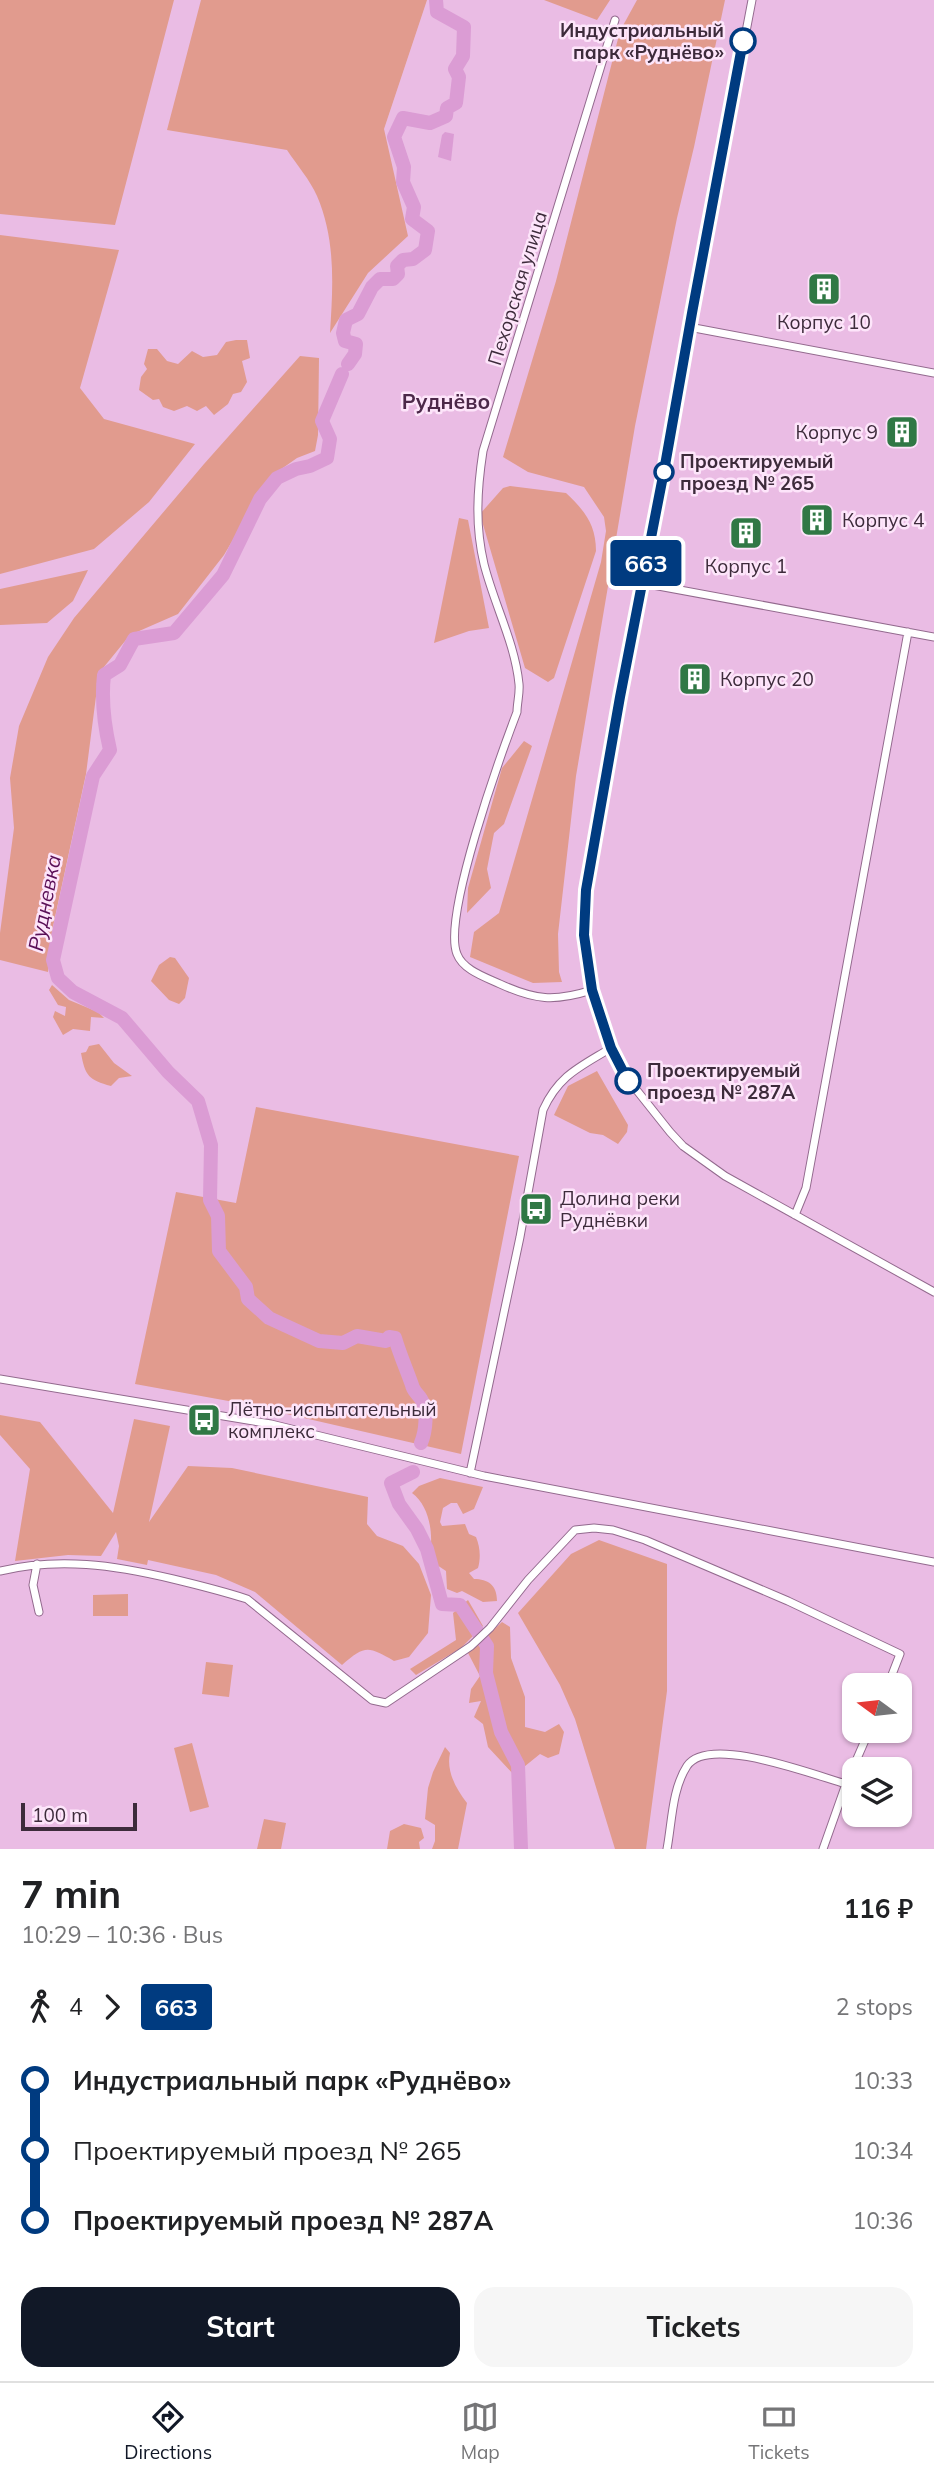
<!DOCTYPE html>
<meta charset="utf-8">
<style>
body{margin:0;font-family:Mulish,sans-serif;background:#f6f6f6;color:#202124;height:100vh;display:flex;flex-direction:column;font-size:26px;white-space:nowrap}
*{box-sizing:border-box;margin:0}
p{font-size:23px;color:#757577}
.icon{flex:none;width:38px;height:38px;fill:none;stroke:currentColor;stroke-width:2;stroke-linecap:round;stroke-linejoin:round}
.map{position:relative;height:1849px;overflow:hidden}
.sheet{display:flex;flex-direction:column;background:#fff;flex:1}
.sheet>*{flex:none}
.badge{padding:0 14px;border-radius:5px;font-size:24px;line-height:46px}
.needle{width:46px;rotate:285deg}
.fabs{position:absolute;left:842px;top:1673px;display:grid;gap:14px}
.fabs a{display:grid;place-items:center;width:70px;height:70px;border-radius:14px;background:#fff;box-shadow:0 2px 5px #0004;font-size:35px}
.scale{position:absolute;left:21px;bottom:18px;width:116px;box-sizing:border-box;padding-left:7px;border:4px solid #3d2b3b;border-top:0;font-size:19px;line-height:24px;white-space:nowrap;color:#3d2b3b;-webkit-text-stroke:5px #fde5fa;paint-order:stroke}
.map>.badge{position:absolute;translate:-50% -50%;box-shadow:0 0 0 4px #fff}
.legs{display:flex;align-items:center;gap:10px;height:77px;padding:0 21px;font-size:23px}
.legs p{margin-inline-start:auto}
.head{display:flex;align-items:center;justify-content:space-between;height:119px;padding:0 21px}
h1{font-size:38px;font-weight:700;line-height:52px}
.button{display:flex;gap:14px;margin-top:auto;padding:14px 21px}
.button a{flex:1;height:80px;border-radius:21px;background:#111827;color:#fff;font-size:28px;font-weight:700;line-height:80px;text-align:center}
.button a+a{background:#f6f6f6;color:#202124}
ul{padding:0 21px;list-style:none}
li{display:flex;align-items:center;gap:24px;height:70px;font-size:26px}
li i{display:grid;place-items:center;width:10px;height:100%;margin:0 9px;background:currentColor}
li i::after{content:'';width:18px;height:18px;margin:-9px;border:5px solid;border-radius:50%;background:#fff}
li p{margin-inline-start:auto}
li:first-child i{background:linear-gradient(#0000 50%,currentColor 0)}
li:last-child i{background:linear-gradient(currentColor 50%,#0000 0)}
.dock{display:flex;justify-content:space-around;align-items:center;height:98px;border-top:2px solid #e0e0e0;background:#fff;font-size:19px;color:#757577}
.dock a{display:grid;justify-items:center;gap:4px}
.dock .on{color:#111827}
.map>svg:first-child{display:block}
.green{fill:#e19b8e}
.water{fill:#db9cd4}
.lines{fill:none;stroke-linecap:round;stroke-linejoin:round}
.river{stroke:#db9cd4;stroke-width:14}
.street-casing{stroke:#936a8e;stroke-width:9}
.street{stroke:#fff;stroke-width:7}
.line-1-casing{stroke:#fff;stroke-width:16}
.line-1{stroke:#003b80;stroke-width:10}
.stop-1-dot{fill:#fff;stroke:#003b80;stroke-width:3.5}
.labels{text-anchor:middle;stroke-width:5;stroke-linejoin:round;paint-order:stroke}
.stop-label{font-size:19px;font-weight:bold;fill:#3d2b3b;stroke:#fde5fa;text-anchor:start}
.street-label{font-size:19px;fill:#3d2b3b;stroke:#fde5fa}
.poi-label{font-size:19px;fill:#3d2b3b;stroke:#fde5fa;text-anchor:start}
.neighbourhood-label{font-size:21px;font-weight:bold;fill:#4c2849;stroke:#fde5fa}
.water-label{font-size:21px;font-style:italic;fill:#5a0f56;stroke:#fde5fa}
</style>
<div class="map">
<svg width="934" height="1849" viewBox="0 0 934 1849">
<rect width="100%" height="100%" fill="#eabce4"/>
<path class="green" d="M0 0H174L115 225 0 214Z
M201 0H427L384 129 408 236 368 273 330 333C333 287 336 240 317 196 310 180 297 165 287 150L167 130Z
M544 0H610L597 20Z
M637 0H725L694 147 677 218 635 426 576 776 558 934 559 972 562 982 533 983 470 957 474 932 499 913 601 562 606 531 604 517 584 487 528 472 503 457 556 281 620 31Z
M0 235 119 250 80 388 104 419 195 444 149 502 94 549 0 574Z
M236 340H247L250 358 242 361 247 382 241 392 233 394 228 404 214 415 206 406 197 411 187 406 174 411 163 407 159 399 153 400 139 390 141 377 147 369 144 364 148 349H157L167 361 178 364 192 351 203 357 217 355 226 342Z
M300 356 319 358 318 435 315 451 297 458 270 477 224 555 178 614 130 635 99 673 86 774 52 931 48 972 0 960V933L14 828 10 778 19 726 48 657 74 618 204 464Z
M510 486 566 493C585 511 596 525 596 551L554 678 548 682 525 668 482 521 480 514 503 488Z
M459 518 468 520 489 628 469 631 434 643Z
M88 570 73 601 47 623 0 625V589Z
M524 741 532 746 504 824 494 833 487 869 491 888 467 913 468 888 502 768Z
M170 957 175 958 189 978 185 998 179 1004 169 1000 151 981 159 965Z
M52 985 69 1000 98 1012 104 1018 91 1017 90 1031 73 1029 63 1035 53 1017 55 1011 65 1016 66 1007 58 1005 49 990Z
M99 1044 114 1063 132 1076 119 1078 111 1086C89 1080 85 1076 81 1053L86 1052 89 1046Z
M597 1071 628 1125 627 1132 618 1144 603 1135 590 1133 554 1115 568 1086Z
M256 1107 519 1156 461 1454 234 1402 135 1384 176 1192 236 1203Z
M0 1415 40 1422 113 1513 134 1419 170 1426 149 1522 188 1466 232 1468 368 1497 367 1524 377 1536 403 1546 419 1564 431 1595 428 1633 409 1657 394 1661C368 1646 365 1645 342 1665L255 1592 216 1575 148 1560 147 1565 117 1559 119 1546 116 1532 101 1556 68 1555 15 1561 30 1469 0 1435Z
M440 1478 483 1487 474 1509 463 1514 457 1503H451L443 1508 440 1522 442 1526 465 1524 469 1534 476 1537C480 1547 481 1557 478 1568L469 1573 474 1579C488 1579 497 1585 497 1601L483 1602 462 1591 457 1593 447 1589 446 1571 437 1565C437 1557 431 1551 431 1544 432 1526 427 1504 412 1493L419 1486Z
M599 1540 667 1564V1691L646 1849H615L575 1719 560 1685 518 1613 571 1554Z
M128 1594V1616H93V1595Z
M468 1600 483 1626 461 1648 416 1675 410 1669 456 1640 453 1613Z
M502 1622 510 1627 511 1658 525 1697V1727L545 1732 559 1724 564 1732 559 1754 548 1758 540 1754 514 1775 488 1747 483 1724 474 1717 481 1701 469 1703 471 1689 480 1676 468 1653Z
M206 1662 233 1665 229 1697 202 1694Z
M192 1743 209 1807 190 1812 174 1748Z
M445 1747 450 1753C446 1771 456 1789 467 1803L458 1849H432L435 1841V1825L425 1819 428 1788 433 1772Z
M264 1819 286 1823 281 1849H257Z
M404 1824 421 1828 424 1838 419 1842 420 1849H387L390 1831Z"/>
<path class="water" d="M445 132 454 134 451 161 438 157 442 135Z"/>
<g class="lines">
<path class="river" d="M348 364 355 354 356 344 345 341 343 333 346 320 358 314 372 287 380 279H393L398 274 397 266 403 260 413 259 425 250 428 231 412 219 414 207 403 182 404 167 394 137 403 118 430 123 446 116 447 108 456 103 459 77 455 69 463 56 464 27 437 12 436 0
M342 374 322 421 330 439 327 458 310 466 296 469 277 478 260 499 223 575 174 633 134 639 120 665 104 675C101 701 104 724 110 750L93 776 53 960 58 978 73 992 122 1018 168 1072 198 1101 211 1145 210 1200 218 1216 219 1251 246 1287 248 1299 269 1318 319 1341 343 1343 357 1336 386 1341 389 1337 395 1338C400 1355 406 1368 412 1385 413 1391 418 1394 421 1399 428 1409 426 1431 421 1443
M413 1472 391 1483 399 1504 417 1529 427 1549 442 1604 460 1605 487 1646 486 1673 501 1732 518 1765 521 1849"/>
<defs>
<path id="street" d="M752 0 620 697 586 890 584 935 592 990 611 1048 627 1078 670 1132 683 1146 725 1176 934 1292
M689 327 934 373
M642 583 934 637
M592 990C554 1002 535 1000 500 984 485 977 463 970 457 954 442 917 501 754 517 712 517 703 520 693 519 684 515 643 494 604 484 564 475 526 477 490 483 451L615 20
M795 1215 806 1188 908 632
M0 1379 271 1424 484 1476 934 1562
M470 1473 520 1237 543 1110C559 1075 580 1067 611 1048
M37 1564 33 1585 39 1612
M0 1571C59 1557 114 1565 173 1579 198 1585 222 1591 247 1599L372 1700 386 1703 471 1646 490 1628 528 1580 575 1530 594 1528 613 1530 645 1540 788 1601 900 1654 888 1685
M667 1849C672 1822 672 1789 687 1766 708 1734 814 1775 846 1784
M823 1849 846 1784 869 1731"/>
</defs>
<use href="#street" class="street-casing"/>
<use href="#street" class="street"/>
</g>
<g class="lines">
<defs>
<path id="line-1" d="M628 1081 611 1048 592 990 584 935 586 890 620 697 664 471 692 313 743 41"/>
</defs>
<use href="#line-1" class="line-1-casing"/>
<use href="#line-1" class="line-1"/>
</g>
<defs>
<symbol id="building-square" viewBox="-11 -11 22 22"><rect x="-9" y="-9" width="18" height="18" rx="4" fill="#307845" stroke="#fde5fa"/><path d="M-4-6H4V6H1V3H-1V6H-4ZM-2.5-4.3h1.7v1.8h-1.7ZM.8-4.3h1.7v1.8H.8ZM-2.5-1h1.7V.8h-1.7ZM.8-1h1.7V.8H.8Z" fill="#fff"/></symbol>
<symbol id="bus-square" viewBox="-11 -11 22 22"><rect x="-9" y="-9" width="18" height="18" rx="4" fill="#307845" stroke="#fde5fa"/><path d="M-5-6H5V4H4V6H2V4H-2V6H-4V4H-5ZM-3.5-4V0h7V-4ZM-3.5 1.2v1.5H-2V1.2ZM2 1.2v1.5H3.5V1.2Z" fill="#fff"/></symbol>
</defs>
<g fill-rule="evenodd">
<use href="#building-square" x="805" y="270" width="38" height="38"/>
<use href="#building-square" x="883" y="413" width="38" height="38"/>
<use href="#building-square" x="798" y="501" width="38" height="38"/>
<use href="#building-square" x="727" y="514" width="38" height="38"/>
<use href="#building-square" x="676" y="660" width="38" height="38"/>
<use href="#bus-square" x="517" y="1190" width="38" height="38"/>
<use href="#bus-square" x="185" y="1401" width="38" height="38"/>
</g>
<g class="stop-1-dot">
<circle cx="743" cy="41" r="12"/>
<circle cx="664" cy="472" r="9"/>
<circle cx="628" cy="1081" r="12"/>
</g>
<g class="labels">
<g class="stop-label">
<text x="724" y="37" text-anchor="end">Индустриальный<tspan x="724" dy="22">парк «Руднёво»</tspan></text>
<text x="680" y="468">Проектируемый<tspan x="680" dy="22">проезд № 265</tspan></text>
<text x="647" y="1077">Проектируемый<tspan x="647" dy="22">проезд № 287А</tspan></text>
</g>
<g class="street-label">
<text transform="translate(517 288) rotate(-73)" y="7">Пехорская улица</text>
</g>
<g class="poi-label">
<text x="824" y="329" text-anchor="middle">Корпус 10</text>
<text x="878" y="439" text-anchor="end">Корпус 9</text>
<text x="842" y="527">Корпус 4</text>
<text x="746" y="573" text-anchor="middle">Корпус 1</text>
<text x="720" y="686">Корпус 20</text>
<text x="560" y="1205">Долина реки<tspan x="560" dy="22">Руднёвки</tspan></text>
<text x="228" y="1416">Лётно-испытательный<tspan x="228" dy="22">комплекс</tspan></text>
</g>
<g class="neighbourhood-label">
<text x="446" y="409">Руднёво</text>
</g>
<g class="water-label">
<text transform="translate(45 903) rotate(-79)" y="7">Рудневка</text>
</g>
</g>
</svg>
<div class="fabs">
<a><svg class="needle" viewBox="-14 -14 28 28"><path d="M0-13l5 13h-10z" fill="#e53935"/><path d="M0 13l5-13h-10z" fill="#757577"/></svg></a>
<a><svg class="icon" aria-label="layers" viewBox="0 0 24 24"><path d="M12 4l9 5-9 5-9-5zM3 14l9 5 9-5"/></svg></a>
</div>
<div class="scale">100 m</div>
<b class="badge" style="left:646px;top:563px;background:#003b80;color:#fff">663</b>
</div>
<section class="sheet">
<div class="head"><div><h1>7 min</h1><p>10:29 – 10:36 · Bus</p></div><b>116 ₽</b></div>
<div class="legs"><svg class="icon" aria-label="walk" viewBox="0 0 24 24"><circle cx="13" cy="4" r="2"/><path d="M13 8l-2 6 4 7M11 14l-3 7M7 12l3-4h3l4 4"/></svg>4<svg class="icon" aria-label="forward" viewBox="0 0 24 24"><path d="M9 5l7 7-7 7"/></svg><b class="badge" style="background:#003b80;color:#fff">663</b><p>2 stops</p></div>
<ul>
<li><i style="color:#003b80"></i><b>Индустриальный парк «Руднёво»</b><p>10:33</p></li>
<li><i style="color:#003b80"></i><span>Проектируемый проезд № 265</span><p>10:34</p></li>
<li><i style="color:#003b80"></i><b>Проектируемый проезд № 287А</b><p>10:36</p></li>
</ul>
<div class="button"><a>Start</a><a>Tickets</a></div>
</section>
<nav class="dock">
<a class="on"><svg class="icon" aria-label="directions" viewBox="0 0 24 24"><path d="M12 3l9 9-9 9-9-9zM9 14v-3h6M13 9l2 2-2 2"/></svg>Directions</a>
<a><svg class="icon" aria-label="map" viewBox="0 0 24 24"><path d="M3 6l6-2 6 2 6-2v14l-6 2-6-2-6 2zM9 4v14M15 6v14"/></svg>Map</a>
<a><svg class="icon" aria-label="tickets" viewBox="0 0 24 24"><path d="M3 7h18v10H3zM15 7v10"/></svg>Tickets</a>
</nav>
